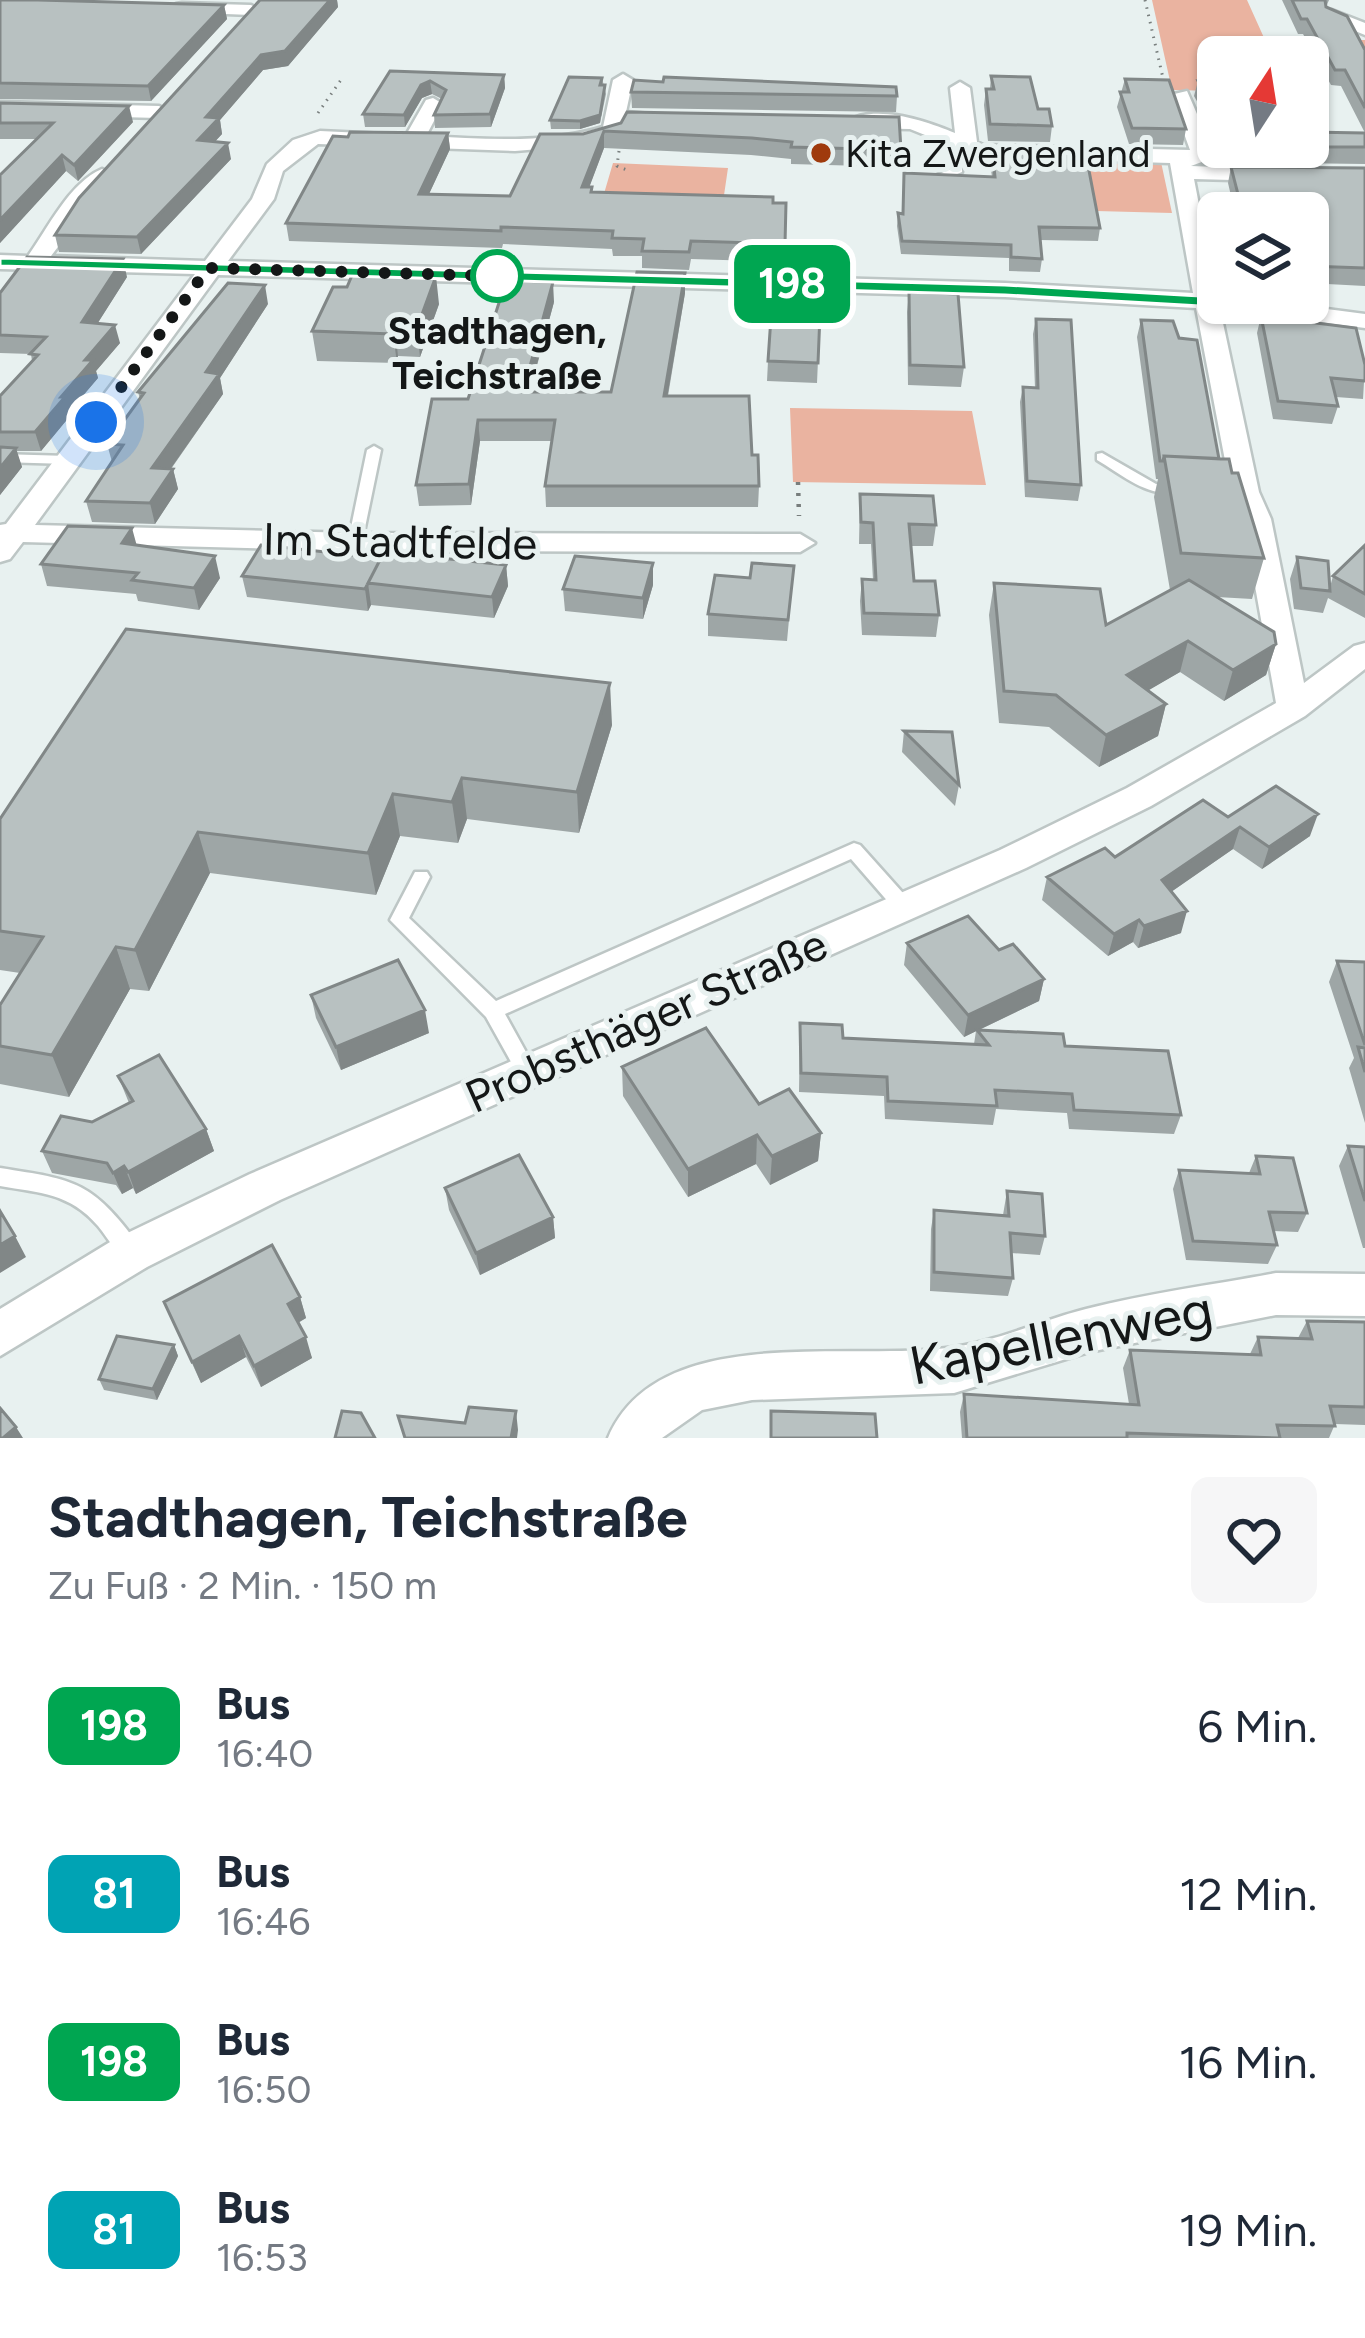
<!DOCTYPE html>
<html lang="de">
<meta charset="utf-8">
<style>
body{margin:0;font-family:Figtree,sans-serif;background:#f6f6f7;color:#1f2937;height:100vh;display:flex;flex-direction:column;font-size:45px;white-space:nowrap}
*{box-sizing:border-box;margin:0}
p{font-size:39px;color:#747a83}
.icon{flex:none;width:66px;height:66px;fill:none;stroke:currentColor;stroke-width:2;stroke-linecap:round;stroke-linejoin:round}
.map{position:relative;height:1438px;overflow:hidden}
.sheet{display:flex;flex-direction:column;background:#fff;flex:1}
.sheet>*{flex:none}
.badge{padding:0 24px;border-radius:18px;font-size:42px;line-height:78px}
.needle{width:78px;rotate:12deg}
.buttons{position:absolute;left:1197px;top:36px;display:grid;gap:24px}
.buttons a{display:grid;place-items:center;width:132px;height:132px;border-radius:18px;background:#fff;box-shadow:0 3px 9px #0004;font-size:60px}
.you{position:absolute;width:60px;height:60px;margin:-30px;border:9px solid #fff;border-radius:50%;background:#1a73e8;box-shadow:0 0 0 18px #1a73e833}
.map>.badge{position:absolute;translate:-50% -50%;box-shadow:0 0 0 6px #fff}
.round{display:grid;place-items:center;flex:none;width:126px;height:126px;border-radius:18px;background:#f6f6f7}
.overview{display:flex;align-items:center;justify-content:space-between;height:204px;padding:0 48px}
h1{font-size:57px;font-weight:700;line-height:90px}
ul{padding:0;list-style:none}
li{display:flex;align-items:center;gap:36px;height:168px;padding:0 48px}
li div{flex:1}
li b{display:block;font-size:45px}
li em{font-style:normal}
li .badge{min-width:132px;font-weight:700;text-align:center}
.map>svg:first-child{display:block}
.green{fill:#eab3a0}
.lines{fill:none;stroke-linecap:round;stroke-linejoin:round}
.service-casing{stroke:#bdc6c5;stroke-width:5}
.minor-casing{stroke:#bdc6c5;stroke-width:5}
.path-far1{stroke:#787e7d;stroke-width:3;stroke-dasharray:1.5 6;stroke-linecap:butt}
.path{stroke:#787e7d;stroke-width:4.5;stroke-dasharray:3 8;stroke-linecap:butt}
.service{fill:#fff;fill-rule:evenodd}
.minor{fill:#fff;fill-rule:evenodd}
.wall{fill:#9ea6a6}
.shaded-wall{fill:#818787}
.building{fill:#b8c1c1;stroke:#818787;stroke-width:3}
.line{fill:#00a651;stroke:#fff;stroke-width:3}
.walk{stroke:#141717;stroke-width:12;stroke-dasharray:0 21.6}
.poi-dot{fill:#9f3a0d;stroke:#e8f1f0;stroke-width:4.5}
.stop-dot{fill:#fff;stroke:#00a651;stroke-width:6}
.labels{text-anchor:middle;stroke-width:10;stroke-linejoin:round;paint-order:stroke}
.far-poi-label{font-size:39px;fill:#141717;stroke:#e8f1f0;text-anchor:start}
.far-stop-label{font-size:39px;font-weight:bold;fill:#141717;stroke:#e8f1f0}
.street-label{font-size:45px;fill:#141717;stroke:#e8f1f0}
.near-street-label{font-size:54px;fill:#141717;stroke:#e8f1f0}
</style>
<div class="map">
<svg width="1365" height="1438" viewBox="0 0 1365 1438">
<rect width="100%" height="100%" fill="#e8f1f0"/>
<path class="green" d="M1152 0H1247L1265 40H1365V63L1218 57V91L1172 90Z
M1084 158 1161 162 1172 213 1096 211Z
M613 163 728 168 723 202 603 197Z
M790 408 972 411 986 485 793 482Z"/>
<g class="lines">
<defs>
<path id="service" d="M963 144 972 146 962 156V172L945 179H937V175L953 168 952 155Z
M374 446 381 450 362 542 355 546 348 542 367 450Z
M1102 453 1156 484 1178 485 1185 489C1154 503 1124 476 1097 460V454Z
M0 454 68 456 75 460 68 464 0 462Z
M854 843 860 845 911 902 913 907 911 912H897L851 859 505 1014 537 1072 534 1078 527 1080 520 1078 486 1017 390 920 415 872H427L430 877 409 918 496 1001Z
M0 1168C77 1180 91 1181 139 1245L142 1252 139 1259 131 1262C116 1255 109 1239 98 1226 70 1193 40 1193 0 1186Z"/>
<path id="minor" d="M182 3 251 5 260 10 251 15 176 12V4Z
M1332 10 1365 23V35L1326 19V11Z
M623 74 633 80 626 112 674 116V124H624L620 135 588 145 515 151 318 144 283 171 274 199 228 261 1005 283 1193 293 1170 163 980 157 910 129 856 128 846 122C874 103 926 121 955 133L950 88 960 82 970 88 977 142 983 145 1190 150 1170 95 1187 91 1210 144 1207 160 1191 166 1271 169 1282 175 1271 181 1194 179 1218 303H1281L1365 314V328L1220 309 1259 492 1271 519 1304 683 1354 646 1365 643V669L1305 716 1151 806 1026 868 280 1200 147 1267 0 1356V1309L115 1239 250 1174 1000 850 1127 788 1276 703 1243 519 1231 492 1196 308 1005 297 218 275 35 525 355 533 800 534 815 543 800 552 355 551 23 542 10 559 0 562V525L6 524 195 274 0 269V255L28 256C48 228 70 182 102 169L113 175 51 256 205 261 252 199 267 164 293 140 320 131 406 135 426 100 433 98 443 104 426 136C484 139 547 144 603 127L613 80Z
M0 102 159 106 169 112 159 118 0 114Z
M1276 1273 1365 1274V1316L1276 1315 1089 1352 954 1393 752 1400 702 1410 662 1438H608C658 1319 852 1363 954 1347 998 1341 1042 1320 1086 1309 1148 1293 1213 1285 1276 1273Z"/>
</defs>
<use href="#service" class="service-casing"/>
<use href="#minor" class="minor-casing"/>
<path class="path-far1" d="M1145 0 1163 78
M318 113 343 77
M619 151 617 166 627 170"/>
<path class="path" d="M798 482 799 516"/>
<use href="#service" class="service"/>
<use href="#minor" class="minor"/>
</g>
<path class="wall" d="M0 0 224 5 227 19 151 101 0 99Z
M260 0H337L338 7 288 66 263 70 220 120 222 134 214 142 231 159 141 254 59 252 55 235Z
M1282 0H1329L1326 7 1365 50V133L1341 86 1331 85 1303 34H1298Z
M390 71 504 75 505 88 491 127 435 128 434 115 442 99 432 94 422 98 405 127H365L363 114Z
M991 76 1038 109 1052 126 1050 142 988 141 984 105 986 89H990Z
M602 78 606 94 600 123 580 129H551L550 120Z
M1125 79 1186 129 1183 145 1129 144 1117 107Z
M1198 81 1218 82V146L1213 145 1207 119 1194 96Z
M631 92 897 96 896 112 632 108Z
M0 103 133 122 78 181 66 171 0 243V175L37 139H0Z
M621 123 901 150 900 167 791 164V159L751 155 604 148 589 187 592 192 786 203 785 262 691 259 689 270 642 268V256H613L612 249 503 244 502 248 289 241 286 223 348 137 448 133 450 149 429 194 510 196 583 134Z
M1365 133V164L1222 162 1219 147H1308Z
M992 149 1100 228 1098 241 1040 240 1042 259 1040 272 1009 271V258L901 254 897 226 898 213 902 214 992 177 990 162Z
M1231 167 1365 168V286L1308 283V213H1235L1228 183Z
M685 273V293L668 396 752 455 759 486 758 507H546L545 486 552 441H480L471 505 419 506 416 485 468 399 554 302 530 392H611Z
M127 277 97 324 120 343 96 371 98 378 69 412 70 416 41 451H16L22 467 0 495V396L32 361 31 354 0 353V293Z
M347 287 439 304 420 357 398 356 397 363 317 361 312 331Z
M821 290 817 383 767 381 768 361Z
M909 292 964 367 961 387 908 385 907 312Z
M268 304 220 378 223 394 171 469H173L178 489 155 524 92 522 86 501 112 462 107 444 140 399 138 392Z
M1261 316 1365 365 1363 399 1336 397 1338 406 1332 424 1273 419 1257 333Z
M1036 319 1081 485 1078 501 1025 497 1020 402 1023 387 1035 388 1033 334Z
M1141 320 1219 459 1232 473 1264 558 1252 599 1217 597 1276 644 1266 675 1224 701 1180 672 1148 690 1166 704 1158 736 1099 767 1049 727 999 723 989 615 994 583 1106 625 1170 590 1154 497 1158 479H1156L1137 337Z
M860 494 936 525 933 546H911L914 581 939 615 936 637 862 635 860 601 862 579 873 580 871 544H859Z
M137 545 220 578 199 610 138 601 136 594 47 586 41 564Z
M1365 545V618L1328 598 1323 613 1294 609 1290 579 1297 557 1330 587 1333 576Z
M381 558 506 565 508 586 494 618 371 605 368 611 247 597 242 576Z
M653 563V585L643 619 565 611 563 589Z
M794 566 787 641 708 636V614L750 578Z
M612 725 579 833 467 819 458 843 400 836 376 895 210 873 149 991 130 989 69 1097 0 1084V1005L20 973 0 970V819Z
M904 731 959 785 955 806 902 752Z
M1228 817 1310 836 1262 869 1233 849 1171 892 1181 933 1138 948 1133 942 1108 956 1042 900 1047 877 1115 857Z
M907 943 999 950 1044 979 1039 1001 979 1030 1065 1046 1181 1115 1174 1134 1069 1129 1067 1113 996 1109 993 1125 885 1119 884 1096 799 1092 800 1023 843 1038 974 1044 976 1031 964 1037 904 965Z
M1337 961 1365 962V1123L1349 1068 1354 1058 1329 982Z
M311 995 429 1033 341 1070 316 1018Z
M622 1067 759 1104 821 1133 818 1161 770 1185 756 1164 688 1197 623 1096Z
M118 1076 206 1129 214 1151 136 1194 133 1188 122 1194 116 1185 52 1173 42 1151 129 1103Z
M1348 1146 1365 1147V1248H1363L1339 1166Z
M1256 1156 1307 1213 1298 1232 1273 1231 1277 1245 1268 1264 1186 1260 1173 1189 1179 1170 1249 1173Z
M445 1188 553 1217 555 1238 480 1275 449 1210Z
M1007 1191 1045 1236 1040 1255 1011 1253 1013 1278 1008 1296 930 1291 931 1229 934 1210 1003 1215Z
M300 1297 306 1318 298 1323 312 1358 261 1387 246 1357 201 1383 164 1302Z
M1307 1321 1365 1322V1425L1335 1424 1329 1438H962L960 1412 964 1394 1129 1404 1123 1368 1130 1350 1250 1354 1258 1337 1298 1338Z
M174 1345 178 1356 157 1400 104 1390 99 1379Z"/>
<path class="shaded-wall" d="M330 0H337L338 7 288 66 263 70 220 120 222 134 201 157 198 140 206 117 261 55Z
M224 5 227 19 151 101 148 86Z
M504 75 505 88 491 127 490 114Z
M430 81 432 94 422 98 405 127 404 115 421 85Z
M605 85 600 123 580 129V121Z
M129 106 133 122 78 181 74 165Z
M604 131V148L583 204 582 187Z
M448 133 450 149 421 211 419 194Z
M228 143 231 159 141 254 137 237Z
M62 155 66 171 0 243V220Z
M123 259 127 277 87 340 82 322Z
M685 273V293L664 416V396Z
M436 276 439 304 420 357 417 328Z
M553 282 554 302 524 412 523 392Z
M265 285 268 304 220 378 223 394 157 488 152 468 206 372Z
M115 325 120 343 96 371 98 378 69 412 70 416 41 451 35 432 85 360Z
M395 327 398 356 397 363 393 334Z
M478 420 480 441 471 505 469 484Z
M16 448 22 467 0 495V468Z
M173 469 178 489 155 524 150 503Z
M132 528 138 550 122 543Z
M215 556 220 578 199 610 194 588Z
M381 558 368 583 371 605 368 611 365 589Z
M653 563V585L643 619V598Z
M506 565 508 586 494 618 492 597Z
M1188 641 1180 672 1120 707 1127 675Z
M1276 644 1266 675 1224 701 1233 670Z
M610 683 612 725 579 833 577 792Z
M1166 704 1158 736 1099 767 1106 735Z
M462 778 467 819 458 843 452 802Z
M393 794 400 836 376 895 368 853Z
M1318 814 1310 836 1262 869 1269 847Z
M1240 827 1233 849 1155 903 1162 880Z
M198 832 210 873 149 991 135 950Z
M1187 911 1181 933 1138 948 1144 926Z
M1139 920 1133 942 1108 956 1114 934Z
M116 947 130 989 69 1097 52 1055Z
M1044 979 1039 1001 964 1037 968 1015Z
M425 1010 429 1033 341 1070 336 1047Z
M206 1129 214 1151 136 1194 128 1172Z
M821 1133 818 1161 770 1185 772 1156Z
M757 1135 756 1164 688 1197V1169Z
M124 1166 133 1188 122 1194 113 1173Z
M553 1217 555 1238 480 1275 476 1253Z
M15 1236 26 1257 0 1273V1245Z
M300 1297 306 1318 294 1325 288 1304Z
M239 1336 246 1357 201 1383 192 1362Z
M306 1337 312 1358 261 1387 254 1366Z
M174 1345 178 1356 157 1400 153 1389Z
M516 1411 518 1430 517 1438H511Z
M16 1427 23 1438H3Z"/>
<path class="building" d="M0 0H38L224 5 148 86 0 83Z
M260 0H330L285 51 261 55 206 117 219 118 198 140 228 143 137 237 55 235 79 198Z
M1292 0H1325L1326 7 1347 16 1365 50V108L1345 70H1335L1307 19H1301Z
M390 71 504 75 490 114 434 115 446 90 430 81 421 85 404 115 363 114Z
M991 76 1030 77 1038 109H1049L1052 126 990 124 986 89H994Z
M569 77 602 78 600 85H605L600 115 580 121 550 120Z
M664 77 896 87 897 96 631 92 634 80 663 82Z
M1125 79 1169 80 1186 129 1132 128 1120 92H1129Z
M1198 81 1218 82V130H1216L1210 104Z
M0 103 129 106 74 165 62 155 0 220V175L53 123H0Z
M627 112 899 117 901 150 791 147 792 142 752 138 604 131 582 187H592L591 192 773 197V203H786L785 244 691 241 689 252 642 251 644 239 612 238 613 231 501 227V231L286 223 333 136 348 137 350 132 448 133 419 194 510 196 540 134H583L621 123Z
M1308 132 1365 133V147H1308Z
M992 149 1086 155 1100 228 1039 227 1042 259 1011 257V245L902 241 898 213 903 214 904 173 995 177Z
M1231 167 1365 168V268L1308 266V213H1251L1246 198H1239Z
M27 257 123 259 82 322 115 325 85 360H93L61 397H65L35 432H0V396L38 355 30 354 46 337 0 335V293Z
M637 272 685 273 664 396H749L752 455H758L759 486H545L555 420H478L469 484 416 485 432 399H468L506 281 553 282 523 392H611Z
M353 273 436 276 417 328 395 327 393 334 312 331 333 287H347Z
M228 283 265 285 206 372 219 374 152 468 173 469 150 503 86 501 123 445 107 444 144 393 138 392Z
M773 288 821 290 818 363 768 361Z
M909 292 958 294 964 367 910 365Z
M1261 316 1356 328 1365 365V381L1331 378 1338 406 1278 401Z
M1036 319 1071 320 1081 485 1027 481 1023 387 1038 388Z
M1141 320 1173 321 1179 338 1197 340 1219 459 1164 456 1163 461H1160Z
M0 447 16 448 0 468Z
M1164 456 1229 459 1232 473H1238L1264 558 1181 553Z
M860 494 933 496 936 525 909 524 914 581H935L939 615 864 613 862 579 876 580 873 523 861 522Z
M68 526 132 528 122 543 215 556 194 588 132 580 138 573 41 564Z
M261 545 381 558 365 589 242 576Z
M1365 545V594L1333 576Z
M384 552 506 565 492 597 368 583Z
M575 556 653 563 643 598 563 589Z
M1297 557 1328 561 1330 591 1301 588Z
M752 563 794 566 788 620 708 614 715 575 750 578Z
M1189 580 1274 632 1276 644 1233 670 1188 641 1127 675 1166 704 1106 735 1056 695 1004 691 994 583 1100 589 1106 625Z
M126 629 610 683 577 792 462 778 452 802 393 794 368 853 198 832 135 950 116 947 52 1055 0 1046V1005L43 937 0 931V819Z
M904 731 952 732 959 785Z
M1276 786 1318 814 1269 847 1240 827 1162 880 1187 911 1144 926 1139 920 1114 934 1047 877 1105 848 1115 857 1203 800 1228 817Z
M968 916 999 950 1013 944 1044 979 968 1015 907 943Z
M398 960 425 1010 336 1047 311 995Z
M1337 961 1365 962V1045Z
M800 1023 842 1025 843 1038 989 1045 977 1030 1063 1034 1065 1046 1168 1051 1181 1115 1074 1110 1072 1094 995 1090 997 1106 888 1101 887 1077 801 1073Z
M706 1028 759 1104 789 1089 821 1133 772 1156 757 1135 688 1169 622 1067Z
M1358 1047 1365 1048V1072Z
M159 1055 206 1129 128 1172 124 1166 113 1173 107 1163 42 1151 61 1116 92 1122 133 1101 118 1076Z
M1348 1146 1365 1147V1201Z
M519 1155 553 1217 476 1253 445 1188Z
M1256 1156 1293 1158 1307 1213 1269 1212 1277 1245 1193 1241 1179 1170 1260 1174Z
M1007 1191 1042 1194 1045 1236 1010 1233 1013 1278 934 1272V1210L1009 1216Z
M0 1211 15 1236 0 1245Z
M272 1245 300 1297 288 1304 306 1337 254 1366 239 1336 192 1362 164 1302Z
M1307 1321 1365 1322V1407L1330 1406 1335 1426 1277 1425 1280 1438 1127 1433V1438H967L964 1394 1139 1405 1130 1350 1261 1355 1258 1337 1312 1339Z
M117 1336 174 1345 153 1389 99 1379Z
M469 1407 516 1411 511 1438H405L398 1416 465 1423Z
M0 1408 16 1427 3 1438H0Z
M342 1411 361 1413 375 1438H335Z
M771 1411 875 1414 877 1438H771Z"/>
<path class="line" d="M0 258 1005 285 1218 297 1226 302 1218 307 1005 295 0 266Z"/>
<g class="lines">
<path class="walk" d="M96 422 208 268 497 276"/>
</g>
<circle class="poi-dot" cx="821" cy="153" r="12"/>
<circle class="stop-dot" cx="497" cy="276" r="24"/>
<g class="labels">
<g class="far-poi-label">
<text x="845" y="167">Kita Zwergenland</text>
</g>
<g class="far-stop-label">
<text x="497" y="344">Stadthagen,<tspan x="497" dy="45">Teichstraße</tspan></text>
</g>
<g class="street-label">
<text transform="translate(400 541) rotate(1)" y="16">Im Stadtfelde</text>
<text transform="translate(646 1020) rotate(-24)" y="16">Probsthäger Straße</text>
</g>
<g class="near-street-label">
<text transform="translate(1061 1337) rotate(-11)" y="19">Kapellenweg</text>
</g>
</g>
</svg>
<div class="buttons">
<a><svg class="needle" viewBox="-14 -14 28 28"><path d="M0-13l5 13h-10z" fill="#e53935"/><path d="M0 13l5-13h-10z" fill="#747a83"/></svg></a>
<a><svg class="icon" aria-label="layers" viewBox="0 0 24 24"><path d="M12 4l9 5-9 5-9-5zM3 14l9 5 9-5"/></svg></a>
</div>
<div class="you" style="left:96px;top:422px"></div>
<b class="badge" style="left:792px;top:284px;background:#00a651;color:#fff">198</b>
</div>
<section class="sheet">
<div class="overview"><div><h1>Stadthagen, Teichstraße</h1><p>Zu Fuß · 2 Min. · 150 m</p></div><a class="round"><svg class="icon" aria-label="heart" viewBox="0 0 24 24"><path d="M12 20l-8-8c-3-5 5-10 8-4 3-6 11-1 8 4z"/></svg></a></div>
<ul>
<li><span class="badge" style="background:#00a651;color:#fff">198</span><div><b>Bus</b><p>16:40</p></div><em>6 Min.</em></li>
<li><span class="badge" style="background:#00a3b4;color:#fff">81</span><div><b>Bus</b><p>16:46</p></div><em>12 Min.</em></li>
<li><span class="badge" style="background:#00a651;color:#fff">198</span><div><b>Bus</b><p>16:50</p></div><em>16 Min.</em></li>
<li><span class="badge" style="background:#00a3b4;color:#fff">81</span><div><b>Bus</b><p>16:53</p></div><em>19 Min.</em></li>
</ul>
</section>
